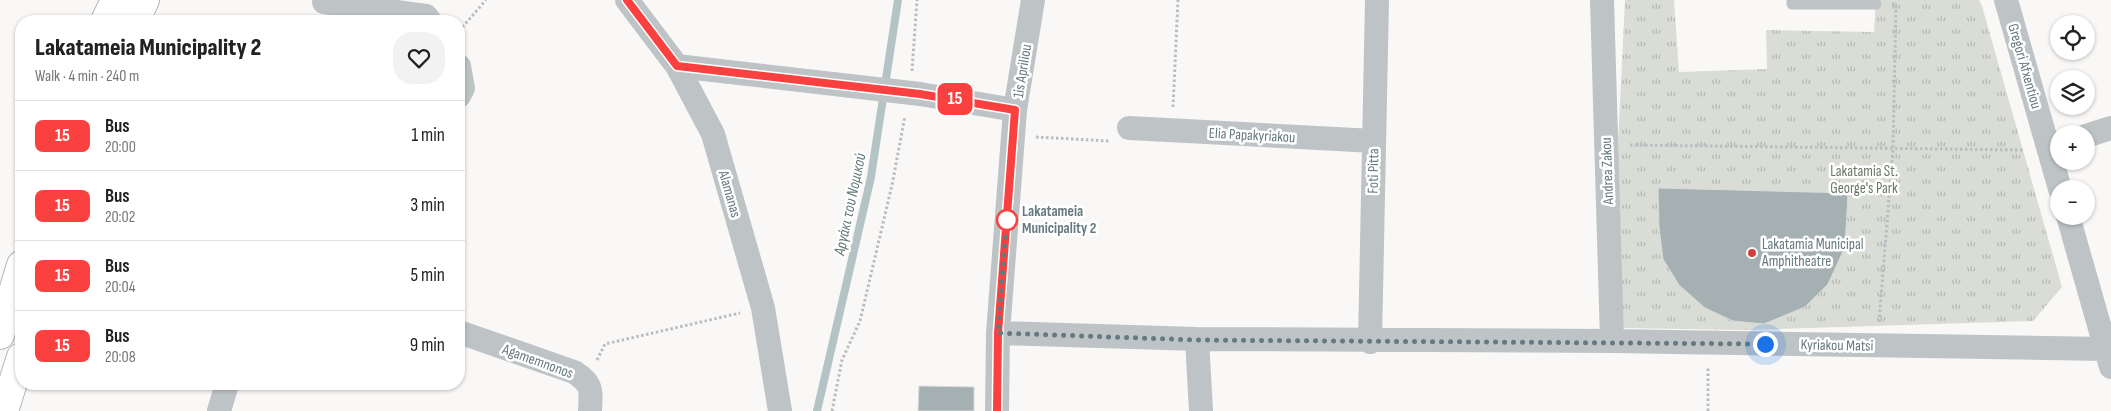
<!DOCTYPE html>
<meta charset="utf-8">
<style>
body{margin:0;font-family:"Sofia Sans Condensed",sans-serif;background:#f2f2f2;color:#222;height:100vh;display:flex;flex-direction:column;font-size:19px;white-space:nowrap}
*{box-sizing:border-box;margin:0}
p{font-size:16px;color:#767676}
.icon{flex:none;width:28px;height:28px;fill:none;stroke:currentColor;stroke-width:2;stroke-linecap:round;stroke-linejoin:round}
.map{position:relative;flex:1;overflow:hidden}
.panel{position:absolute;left:15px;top:15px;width:450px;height:375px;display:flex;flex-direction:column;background:#fff;border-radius:20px;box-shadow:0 1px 4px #0004}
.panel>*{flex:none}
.badge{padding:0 10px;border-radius:8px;font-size:18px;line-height:32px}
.controls{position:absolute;left:2050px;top:15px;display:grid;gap:10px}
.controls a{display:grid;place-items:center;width:45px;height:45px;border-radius:50%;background:#fff;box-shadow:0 1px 4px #0004;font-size:25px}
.you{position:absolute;width:25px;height:25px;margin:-12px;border:4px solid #fff;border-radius:50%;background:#1a73e8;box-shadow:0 0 0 8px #1a73e833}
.map>.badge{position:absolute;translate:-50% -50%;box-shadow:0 0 0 2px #fff}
.round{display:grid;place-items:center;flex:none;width:52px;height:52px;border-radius:20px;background:#f2f2f2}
.headline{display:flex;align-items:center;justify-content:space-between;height:85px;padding:0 20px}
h1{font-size:24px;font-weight:800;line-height:38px}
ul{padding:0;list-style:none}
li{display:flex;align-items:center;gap:15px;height:70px;padding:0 20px;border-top:1px solid #e0e0e0}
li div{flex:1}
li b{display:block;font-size:19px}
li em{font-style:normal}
li .badge{min-width:55px;font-weight:700;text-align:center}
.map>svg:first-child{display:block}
.park{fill:url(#park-tufts)}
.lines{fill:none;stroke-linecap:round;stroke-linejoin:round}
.stream{stroke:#b4c4c4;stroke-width:8}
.building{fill:#a5b0b3;stroke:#dadad9}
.secondary-casing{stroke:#b1b8bb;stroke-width:30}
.path{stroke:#b9bdbf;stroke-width:3;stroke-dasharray:2.5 2.5;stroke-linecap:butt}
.service{stroke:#bec4c6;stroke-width:11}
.minor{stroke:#bec4c6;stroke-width:24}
.secondary{stroke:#fff;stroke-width:28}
.line-casing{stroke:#fff;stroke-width:11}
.line{stroke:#fb4040;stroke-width:8}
.walk{stroke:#66797f;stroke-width:5;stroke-dasharray:0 9}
.stop-dot{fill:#fff;stroke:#fb4040;stroke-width:2.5}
.poi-dot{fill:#d43f3b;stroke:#fff;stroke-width:2}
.labels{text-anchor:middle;stroke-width:5;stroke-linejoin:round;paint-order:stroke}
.street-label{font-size:15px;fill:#66797f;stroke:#fff}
.park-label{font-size:15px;fill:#6c7765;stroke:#fff}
.stop-label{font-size:15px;font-weight:bold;fill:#66797f;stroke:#fff;text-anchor:start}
.poi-label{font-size:15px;fill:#66797f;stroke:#fff;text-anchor:start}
.water-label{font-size:16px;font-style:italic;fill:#617879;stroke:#fff}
</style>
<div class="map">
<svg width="2111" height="411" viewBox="0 0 2111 411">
<defs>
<pattern id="park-tufts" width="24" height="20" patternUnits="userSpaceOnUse" patternTransform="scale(1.25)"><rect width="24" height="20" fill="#daddd6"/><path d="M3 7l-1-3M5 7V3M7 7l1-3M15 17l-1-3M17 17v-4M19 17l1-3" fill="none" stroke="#b5b8b3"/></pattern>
</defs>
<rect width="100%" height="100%" fill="#f9f8f7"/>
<path class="park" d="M1625 0H1674L1679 72 1767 69 1766 30 1874 32 1876 0H1979L1982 6 2062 287 2033 321 1744 330 1623 328 1616 183Z"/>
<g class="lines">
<path class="stream" d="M817 411 871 177 898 0"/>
</g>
<path class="building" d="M1658 188 1848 193 1845 247 1828 284 1805 307 1764 324 1733 321 1705 308 1679 285 1663 259 1659 227Z
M919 386 974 387V411H918Z"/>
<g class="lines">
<defs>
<path id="secondary" d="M105 21 115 0
M135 21 145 0
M0 335 21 265
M4 411 21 357"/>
</defs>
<use href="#secondary" class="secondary-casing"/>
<path class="path" d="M459 31 486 0
M912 71 917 0
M1173 107 1178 0
M1036 137 1110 141
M1630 145 2023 150
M1879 322 1893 148 1896 4H1891
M597 360 605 344 740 313
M832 411 842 360 860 321 892 185 905 116
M1708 411V366"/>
<path class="service" d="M1792 0V4H1876"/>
<path class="minor" d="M627 0 677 66 713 134 763 308 780 411
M1602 0 1612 341
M2006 0 2060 189
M324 2 426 16 430 21
M459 66 463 88 459 96
M677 66 920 94 1015 110
M1129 128 1374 141
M2086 136 2111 128
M2068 216 2111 367
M459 332 574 372C593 384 591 390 590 411
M998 333 1197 339 1612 341 2106 349
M1197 339 1201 411
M1370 342 1377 0
M219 411 227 384
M997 411 998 333 1015 110 1033 0"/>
<use href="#secondary" class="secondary"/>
</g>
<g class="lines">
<defs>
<path id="line" d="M627 0 677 66 920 94 1015 110 998 333 997 411"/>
</defs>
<use href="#line" class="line-casing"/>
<use href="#line" class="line"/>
<path class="walk" d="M1007 220V215L998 333 1197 340 1765 344"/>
</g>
<circle class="stop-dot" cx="1007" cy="220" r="10"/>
<circle class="poi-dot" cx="1752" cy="253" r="5"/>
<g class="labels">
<g class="street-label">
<text transform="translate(2025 66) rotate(74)" y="5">Gregori Afxentiou</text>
<text transform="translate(1022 71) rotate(-81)" y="5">1is Apriliou</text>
<text transform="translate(1252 135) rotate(3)" y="5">Elia Papakyriakou</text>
<text transform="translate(1373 171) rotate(-89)" y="5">Foti Pitta</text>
<text transform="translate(1607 171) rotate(-92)" y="5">Andrea Zakou</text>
<text transform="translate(730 194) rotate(74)" y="5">Alamanas</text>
<text transform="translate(1837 345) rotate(1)" y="5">Kyriakou Matsi</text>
<text transform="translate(538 361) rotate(20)" y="5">Agamemnonos</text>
</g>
<g class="park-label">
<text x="1864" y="176">Lakatamia St.<tspan x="1864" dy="17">George's Park</tspan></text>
</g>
<g class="stop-label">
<text x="1022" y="216">Lakatameia<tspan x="1022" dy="17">Municipality 2</tspan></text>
</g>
<g class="poi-label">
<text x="1762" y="249">Lakatamia Municipal<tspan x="1762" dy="17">Amphitheatre</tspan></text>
</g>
<g class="water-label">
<text transform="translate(849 204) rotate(-78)" y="6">Αργάκι του Νομικού</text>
</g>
</g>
</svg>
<div class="controls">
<a><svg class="icon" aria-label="locate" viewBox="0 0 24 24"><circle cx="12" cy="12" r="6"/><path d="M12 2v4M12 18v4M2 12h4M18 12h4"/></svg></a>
<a><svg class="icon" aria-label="layers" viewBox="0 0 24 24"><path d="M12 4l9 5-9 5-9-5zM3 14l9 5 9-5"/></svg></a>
<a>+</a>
<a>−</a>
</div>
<div class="you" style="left:1765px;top:344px"></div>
<b class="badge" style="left:955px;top:99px;background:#fb4040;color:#fff">15</b>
<section class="panel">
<div class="headline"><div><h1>Lakatameia Municipality 2</h1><p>Walk · 4 min · 240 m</p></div><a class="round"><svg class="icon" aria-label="heart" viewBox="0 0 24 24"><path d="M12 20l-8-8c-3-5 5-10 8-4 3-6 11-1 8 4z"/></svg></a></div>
<ul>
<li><span class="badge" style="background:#fb4040;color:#fff">15</span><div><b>Bus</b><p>20:00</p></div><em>1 min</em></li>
<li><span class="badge" style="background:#fb4040;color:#fff">15</span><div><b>Bus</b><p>20:02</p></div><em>3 min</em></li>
<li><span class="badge" style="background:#fb4040;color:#fff">15</span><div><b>Bus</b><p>20:04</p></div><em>5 min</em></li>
<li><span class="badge" style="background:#fb4040;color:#fff">15</span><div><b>Bus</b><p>20:08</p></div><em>9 min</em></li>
</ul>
</section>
</div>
